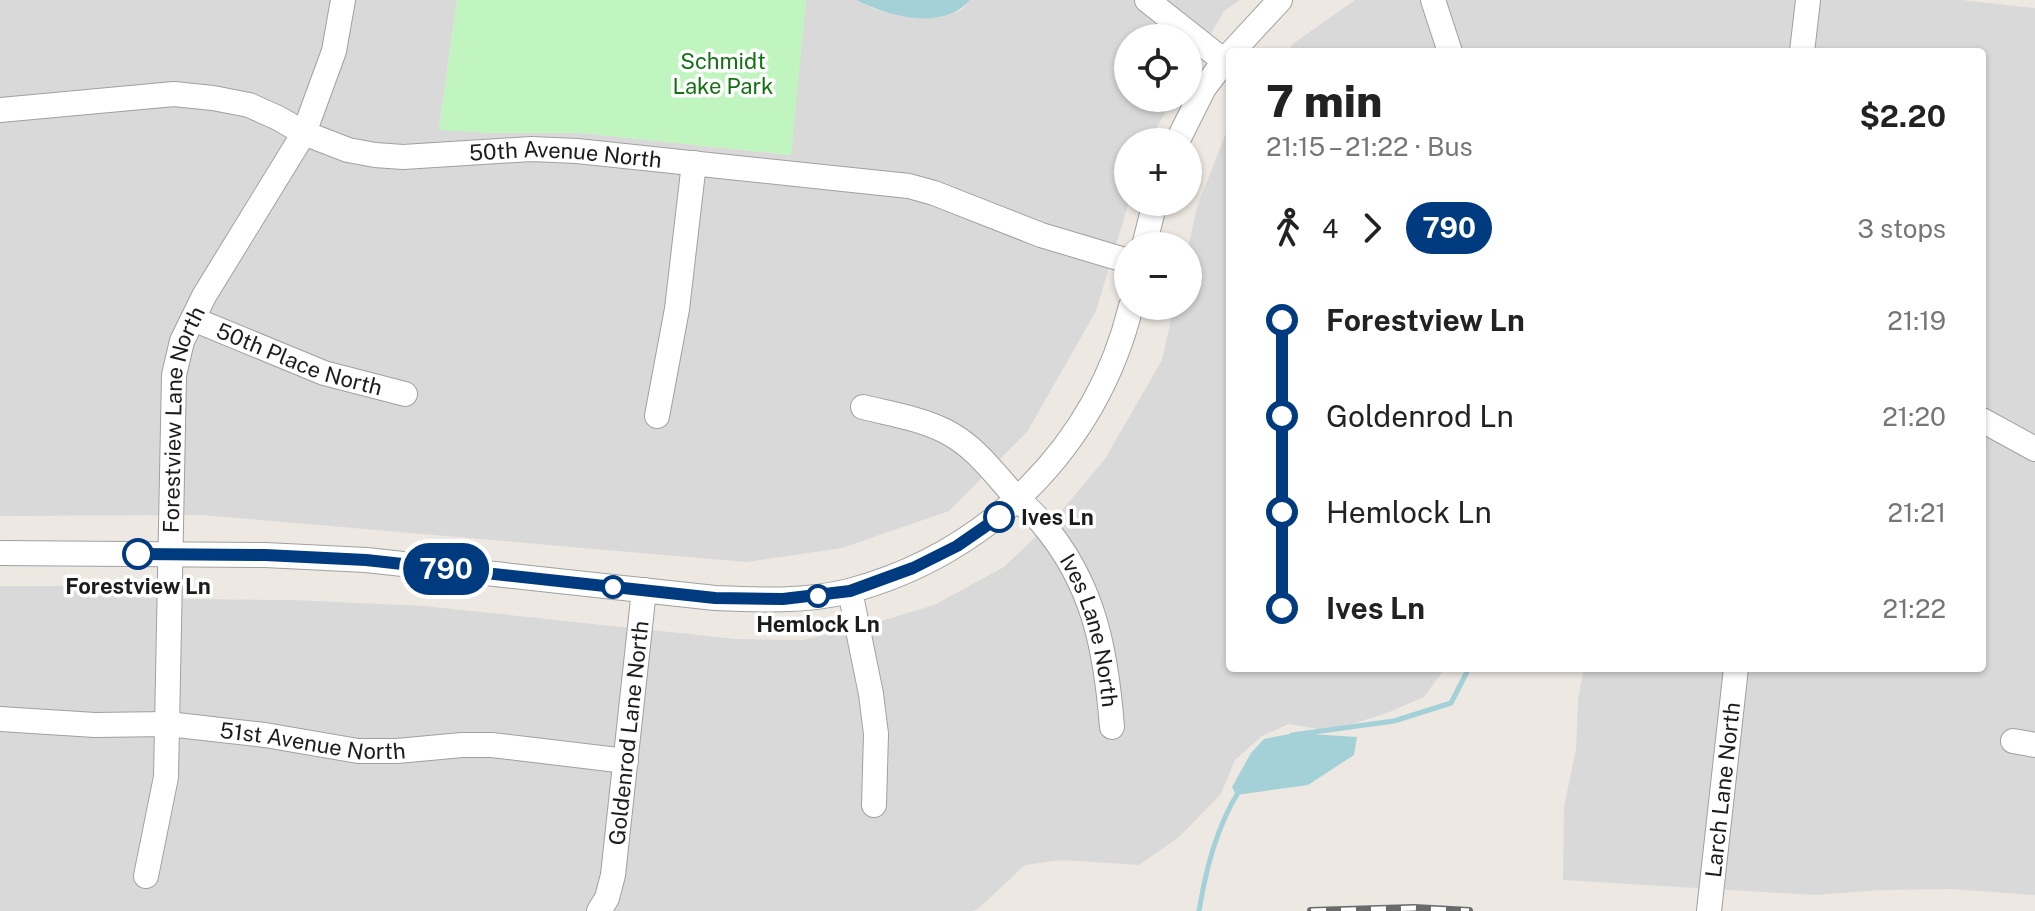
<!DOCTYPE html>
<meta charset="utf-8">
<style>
body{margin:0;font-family:"Public Sans",sans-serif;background:#f2f2f2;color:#222;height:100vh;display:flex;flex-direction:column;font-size:30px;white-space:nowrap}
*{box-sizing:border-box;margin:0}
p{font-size:26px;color:#767676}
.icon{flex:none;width:44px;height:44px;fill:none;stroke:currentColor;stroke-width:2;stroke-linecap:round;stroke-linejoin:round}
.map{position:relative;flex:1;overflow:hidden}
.sheet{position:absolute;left:1226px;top:48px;width:760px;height:624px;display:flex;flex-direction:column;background:#fff;border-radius:8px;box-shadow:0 2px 6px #0004}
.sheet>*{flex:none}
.badge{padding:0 16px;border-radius:26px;font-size:28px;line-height:52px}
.fabs{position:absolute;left:1114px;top:24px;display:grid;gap:16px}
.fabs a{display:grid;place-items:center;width:88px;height:88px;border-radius:50%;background:#fff;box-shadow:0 2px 6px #0004;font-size:40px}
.map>.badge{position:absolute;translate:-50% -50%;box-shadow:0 0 0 4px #fff}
.legs{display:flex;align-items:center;gap:12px;height:88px;padding:0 40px;font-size:26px}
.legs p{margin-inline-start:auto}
.overview{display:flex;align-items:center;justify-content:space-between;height:136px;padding:0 40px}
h1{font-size:44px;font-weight:800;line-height:60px}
ul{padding:0 40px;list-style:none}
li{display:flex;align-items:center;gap:28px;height:96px;font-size:30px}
li i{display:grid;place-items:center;width:12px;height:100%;margin:0 10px;background:currentColor}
li i::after{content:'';width:20px;height:20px;margin:-10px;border:6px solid;border-radius:50%;background:#fff}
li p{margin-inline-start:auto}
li:first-child i{background:linear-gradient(#0000 50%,currentColor 0)}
li:last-child i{background:linear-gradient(currentColor 50%,#0000 0)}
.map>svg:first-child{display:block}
.residential{fill:#dad9d9}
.park{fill:#c1f5c0}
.water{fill:#a4d1d8}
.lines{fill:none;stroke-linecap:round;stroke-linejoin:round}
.stream{stroke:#a4d1d8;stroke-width:5}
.minor-casing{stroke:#a0a0a0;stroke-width:26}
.minor{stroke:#fff;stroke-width:24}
.rail-casing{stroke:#6a6a6a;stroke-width:8}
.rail{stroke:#fff;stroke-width:5;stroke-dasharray:15;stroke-linecap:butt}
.line-1-casing{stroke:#fff;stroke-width:18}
.line-1{stroke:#003b80;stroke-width:12}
.stop-1-dot{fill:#fff;stroke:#003b80;stroke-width:4}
.labels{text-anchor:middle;stroke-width:7;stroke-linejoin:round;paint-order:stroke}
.park-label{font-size:22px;fill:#127212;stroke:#fff}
.street-label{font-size:22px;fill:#1c1c1c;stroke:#fff}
.stop-label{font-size:22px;font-weight:bold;fill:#1c1c1c;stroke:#fff}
</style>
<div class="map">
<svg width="2035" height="911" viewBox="0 0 2035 911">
<rect width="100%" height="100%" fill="#ede8e2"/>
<path class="residential" d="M0 0H457L439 129 491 133H582L790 155 806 0H856L874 9 906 17 940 18 962 10 970 0H1240L1224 11 1188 74V38H1128V98H1174L1148 142H1128L1129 202 1096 311 1027 432 949 511 842 548 746 562 203 515 0 516Z
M1355 0H1961L2035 8V895L1952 889 1882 890 1814 895 1563 880 1564 807 1576 749 1578 700 1584 668H1982V52H1287L1294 43Z
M1230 123V668H1445L1424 697 1387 713 1330 731 1289 724 1262 736 1235 760 1221 794 1179 837 1139 865 1061 860 1025 865 978 909 972 911H0V586H85L119 596 184 599 291 600 424 606 736 639 802 640 875 623 934 605 1004 567 1058 515 1105 459 1162 360 1174 306H1188V247L1197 207Z"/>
<path class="park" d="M457 0H806L791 155 582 133H490L439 130Z"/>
<path class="water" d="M856 0H970C943 32 888 16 856 0Z
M1295 733 1357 737 1354 755 1308 785 1236 795 1232 787 1251 753 1264 739Z"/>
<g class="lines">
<path class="stream" d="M1292 735 1394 721 1451 703 1469 668
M1199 911C1206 869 1216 828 1239 791"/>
<defs>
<g id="minor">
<path d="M1147 0 1224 61"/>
<path d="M1433 0 1450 52"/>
<path d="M1232 52 1280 0"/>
<path d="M1802 52 1808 0"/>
<path id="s1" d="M0 110 174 94 213 98 249 105 278 118 304 133 348 150 375 155 403 157 531 149 577 151 909 186 934 193 1041 235 1128 261"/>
<path d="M1177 142 1204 88 1230 54"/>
<path d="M1144 246 1155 202"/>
<path id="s2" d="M193 319 324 373 405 394"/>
<path id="s3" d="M863 407C891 414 919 418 945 431 973 445 991 469 1012 493 1021 503 1033 512 1042 523 1094 584 1106 650 1112 727"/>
<path d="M657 416 677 309 694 163"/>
<path d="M1982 420 2035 449"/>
<path d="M0 553 265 555 366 560 715 598C759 600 806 602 849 591 988 554 1097 446 1131 306"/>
<path d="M850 591 871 694 876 734 874 805"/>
<path id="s4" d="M0 719 95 725 168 724 265 735 358 751H397L462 745H492L626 761"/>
<path d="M2013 741 2035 745"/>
<path id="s5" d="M146 876 166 777 174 375 182 341 204 296 304 133 334 51 343 0"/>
<path id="s6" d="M599 911 607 898 613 875 644 590"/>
<path id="s7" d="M1709 911 1736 668"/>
</g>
</defs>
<use href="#minor" class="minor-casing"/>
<use href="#minor" class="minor"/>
<defs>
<path id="rail" d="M1311 911 1414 908 1469 911"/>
</defs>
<use href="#rail" class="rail-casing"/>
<use href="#rail" class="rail"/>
</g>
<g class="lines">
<defs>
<path id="line-1" d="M138 554 265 555 366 560 715 598 783 599 850 591 913 568 957 546 999 517"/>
</defs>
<use href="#line-1" class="line-1-casing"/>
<use href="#line-1" class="line-1"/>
</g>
<g class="stop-1-dot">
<circle cx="999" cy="517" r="14"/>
<circle cx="138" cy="554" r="14"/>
<circle cx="613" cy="587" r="10"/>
<circle cx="818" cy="596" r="10"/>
</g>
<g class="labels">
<g class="park-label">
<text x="723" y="69">Schmidt<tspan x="723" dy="25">Lake Park</tspan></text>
</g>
<g class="street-label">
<text dy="8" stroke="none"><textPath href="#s1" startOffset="578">50th Avenue North</textPath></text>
<text dy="8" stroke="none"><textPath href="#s2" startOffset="114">50th Place North</textPath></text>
<text dy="8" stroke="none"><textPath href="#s5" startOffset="460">Forestview Lane North</textPath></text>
<text dy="8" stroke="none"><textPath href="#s3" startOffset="340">Ives Lane North</textPath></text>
<text dy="8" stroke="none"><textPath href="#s6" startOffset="182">Goldenrod Lane North</textPath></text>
<text dy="8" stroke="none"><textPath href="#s4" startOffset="314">51st Avenue North</textPath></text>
<text dy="8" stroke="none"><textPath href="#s7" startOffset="122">Larch Lane North</textPath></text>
</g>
<g class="stop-label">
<text x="1021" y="525" text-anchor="start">Ives Ln</text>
<text x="138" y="594">Forestview Ln</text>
<text x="818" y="632">Hemlock Ln</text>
</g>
</g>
</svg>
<div class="fabs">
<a><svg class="icon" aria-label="locate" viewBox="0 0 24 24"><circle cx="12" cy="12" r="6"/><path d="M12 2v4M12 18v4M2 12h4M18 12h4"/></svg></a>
<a>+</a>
<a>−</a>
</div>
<b class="badge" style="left:446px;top:569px;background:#003b80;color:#fff">790</b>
<section class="sheet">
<div class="overview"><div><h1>7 min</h1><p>21:15 – 21:22 · Bus</p></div><b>$2.20</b></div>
<div class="legs"><svg class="icon" aria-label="walk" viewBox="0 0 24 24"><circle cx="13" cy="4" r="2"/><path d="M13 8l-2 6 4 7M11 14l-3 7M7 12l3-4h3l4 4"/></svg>4<svg class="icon" aria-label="forward" viewBox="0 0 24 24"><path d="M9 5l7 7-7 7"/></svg><b class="badge" style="background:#003b80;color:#fff">790</b><p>3 stops</p></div>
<ul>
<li><i style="color:#003b80"></i><b>Forestview Ln</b><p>21:19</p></li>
<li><i style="color:#003b80"></i><span>Goldenrod Ln</span><p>21:20</p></li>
<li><i style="color:#003b80"></i><span>Hemlock Ln</span><p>21:21</p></li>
<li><i style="color:#003b80"></i><b>Ives Ln</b><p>21:22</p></li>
</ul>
</section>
</div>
